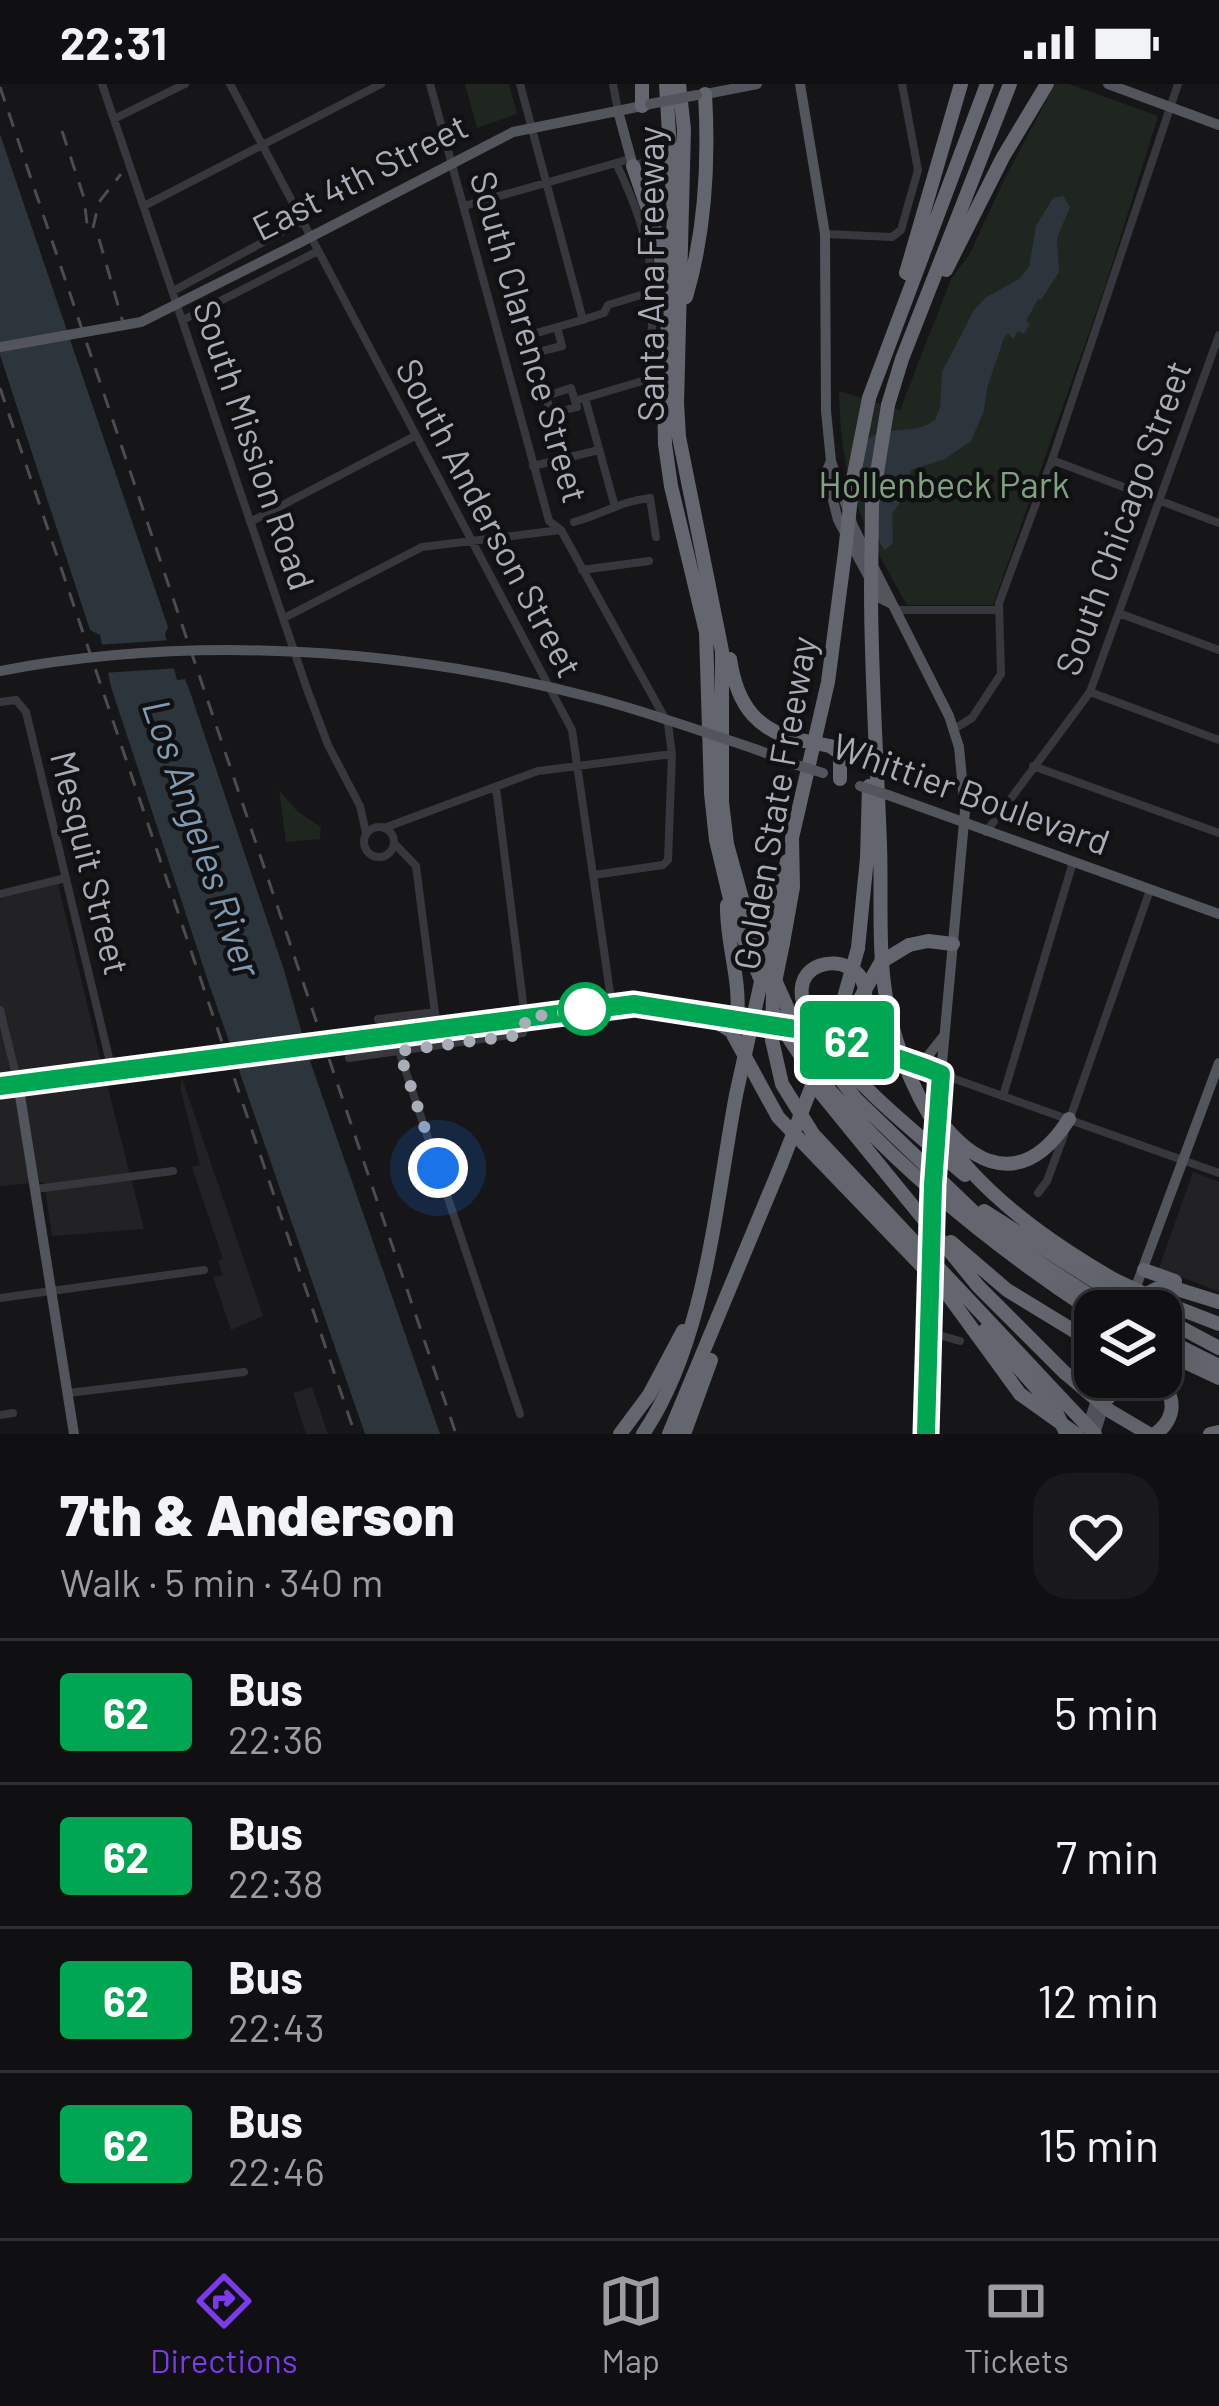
<!DOCTYPE html>
<meta charset="utf-8">
<style>
body{margin:0;font-family:Barlow,sans-serif;background:#19191b;color:#f1f3f6;height:100vh;display:flex;flex-direction:column;font-size:45px;white-space:nowrap}
*{box-sizing:border-box;margin:0}
p{font-size:39px;color:#9c9d9f}
.icon{flex:none;width:66px;height:66px;fill:none;stroke:currentColor;stroke-width:2;stroke-linecap:round;stroke-linejoin:round}
.map{position:relative;height:1350px;overflow:hidden}
.drawer{display:flex;flex-direction:column;background:#101012;flex:1}
.drawer>*{flex:none}
.badge{padding:0 24px;border-radius:9px;font-size:42px;line-height:78px}
.buttons{position:absolute;left:1074px;top:1206px;display:grid;gap:24px}
.buttons a{display:grid;place-items:center;width:108px;height:108px;border-radius:24px;background:#101012;box-shadow:0 12px 48px #0002,0 0 0 3px #303032;font-size:60px}
.you{position:absolute;width:60px;height:60px;margin:-30px;border:9px solid #fff;border-radius:50%;background:#1a73e8;box-shadow:0 0 0 18px #1a73e833}
.map>.badge{position:absolute;translate:-50% -50%;box-shadow:0 0 0 6px #fff}
.round{display:grid;place-items:center;flex:none;width:126px;height:126px;border-radius:36px;background:#19191b}
.summary{display:flex;align-items:center;justify-content:space-between;height:204px;padding:0 60px}
h1{font-size:57px;font-weight:800;line-height:90px}
ul{padding:0;list-style:none}
li{display:flex;align-items:center;gap:36px;height:144px;padding:0 60px;border-top:3px solid #303032}
li div{flex:1}
li b{display:block;font-size:45px}
li em{font-style:normal}
li .badge{min-width:132px;font-weight:700;text-align:center}
.status{display:flex;justify-content:space-between;align-items:center;height:84px;padding:0 60px;background:#101012;direction:ltr}
.status svg{height:33px;fill:currentColor}
.tabs{display:flex;justify-content:space-around;align-items:center;height:168px;border-top:3px solid #303032;background:#101012;font-size:33px;color:#9c9d9f}
.tabs a{display:grid;justify-items:center;gap:6px}
.tabs .active{color:#7c3aed}
.map>svg:first-child{display:block}
.built{fill:#222225}
.green{fill:#1e261f}
.water{fill:#2c353c}
.pier{fill:#161618}
.lines{fill:none;stroke-linecap:round;stroke-linejoin:round}
.minor{stroke:#37383d;stroke-width:8}
.major{stroke:#53555c;stroke-width:10}
.highway{stroke:#63666e;stroke-width:14}
.rail{stroke:#4a4c52;stroke-width:3;stroke-dasharray:15 12;stroke-linecap:butt}
.major-bridge{stroke:#53555c;stroke-width:10}
.highway-bridge{stroke:#63666e;stroke-width:14}
.line-casing{stroke:#fff;stroke-width:27}
.line{stroke:#00a651;stroke-width:18}
.walk{stroke:#a8adb8;stroke-width:12;stroke-dasharray:0 21.6}
.stop-dot{fill:#fff;stroke:#00a651;stroke-width:6}
.labels{text-anchor:middle;stroke-width:9;stroke-linejoin:round;paint-order:stroke}
.street-label{font-size:36px;fill:#a8adb8;stroke:#111113}
.park-label{font-size:36px;fill:#7fa381;stroke:#111113}
.water-label{font-size:39px;font-style:italic;fill:#7f9bb3;stroke:#111113}
</style>
<div class="status"><b>22:31</b><svg viewBox="0 0 49 12"><path d="M0 12V9h3v3zM5 12V6h3v6zM10 12V3h3v9zM15 12V0h3v12zM26 1h20v11H26zM47 4h2v5h-2z"/></svg></div>
<div class="map">
<svg width="1219" height="1350" viewBox="0 0 1219 1350">
<rect width="100%" height="100%" fill="#161618"/>
<path class="built" d="M58 800 101 977 144 1145 52 1152 44 1098 0 1102V815Z
M182 994 263 1232 231 1246 213 1193 223 1191 218 1177 223 1175 192 1083 200 1081 180 1003Z
M1193 1088 1219 1098V1208L1159 1184Z
M312 1303 328 1350H306L293 1309Z"/>
<path class="green" d="M465 0H509L517 30 477 44Z
M1055 0H1069L1158 32 1105 203 993 521H907C861 440 841 402 839 307L900 326 951 195 969 171 1004 96Z
M279 706 297 727 321 743 320 755 286 758Z"/>
<path class="water" d="M0 50 168 543 165 550 177 596 185 595 189 605 284 886 309 974 440 1350H365L207 894 111 603 100 551 90 546 0 271Z
M1063 112 1070 123 1057 154 1059 188 1041 216 1038 215 1026 237 1030 240 1024 250 1018 247 1013 255 1008 249 1004 254 987 304 984 327 971 357 945 375 911 386 908 407 892 430 893 460 884 466C866 432 853 399 861 361 882 337 911 354 935 336L940 323 942 288 974 226 985 214 1019 195 1029 183 1036 142 1053 114Z"/>
<path class="pier" d="M172 556 180 584 102 589 96 561Z"/>
<g class="lines">
<path class="minor" d="M102 0 307 605 328 661 360 722 366 749
M230 0 572 646 612 922
M430 0 549 437 561 446 668 640 672 670 668 776 663 781 594 791
M520 0 583 236
M613 0 618 27
M114 35 185 0
M634 81 657 75
M144 122 381 0
M464 122 630 75
M825 150 892 153 901 146 918 86 902 0
M173 207 302 137
M183 236 318 167
M557 243 562 262 534 269 529 251C554 244 580 237 604 229L608 221 654 207
M585 314 615 423
M575 317 577 323 551 330 546 312 571 304 575 317 649 295C655 200 658 167 616 79
M1052 376 1219 439
M533 382 599 366
M250 438 415 352
M574 438C603 430 621 417 650 414L656 453
M582 486 649 477
M897 526H997
M1121 530 1219 566
M284 534 422 463 560 446
M1090 608 1219 656
M0 618 16 616 26 628 109 974
M954 645 972 634 1001 590 999 519 1052 376 1178 0
M1033 682 1219 749
M364 758a15 15 0 1 1 30 0a15 15 0 1 1-30 0Z
M384 744 538 687 672 670
M986 748 1090 608 1219 251
M394 759 416 782 437 945
M0 810 66 794
M0 926 18 999
M378 935 435 928
M399 967 520 1330
M349 974 523 949 525 934 496 703
M941 990 1219 1089
M1003 1012 1073 778
M1069 1037 1150 806
M36 1105 173 1087
M1038 1109 1047 1097 1064 1051
M0 1214 204 1186
M928 1248 960 1257
M68 1309 244 1288
M0 1331 13 1329"/>
<path class="major" d="M800 0 825 150 826 327 831 377 853 442 949 632 959 663 965 727 938 1023
M1108 0 1219 41
M701 11 757 0
M618 27 633 82
M297 160 513 48 647 21
M831 377 826 388 838 436 880 514 890 519
M755 665 797 681
M888 711 1219 830
M703 928 743 935
M828 950 894 972
M343 957 624 920 678 924
M914 975 927 973 943 953
M18 999 74 1350
M0 1002 147 983
M1127 1227 1219 979
M926 1350 930 1197
M1085 1350 1097 1313
M1095 1350 1113 1293"/>
<path class="highway" d="M666 0 674 132 664 309 665 360 671 402 706 548 711 709 716 756 734 832 763 901
M679 0 684 45 677 319 679 353 722 567V718L727 760 747 833 792 934 856 1015 977 1131 1021 1167 1114 1227
M642 22V0
M633 82 659 157 663 192
M946 186 1003 73 1047 0
M906 189 961 0
M686 213C705 149 709 77 705 10
M869 314 987 0
M888 321 902 275 1010 0
M871 506C871 590 877 676 880 761 882 813 877 873 888 924 917 1058 999 1128 1113 1195
M730 575C737 622 758 649 805 657
M830 662 840 669V695
M727 821C726 859 741 894 737 934
M774 839 787 777
M783 859 793 803 792 754 828 598 845 468
M909 861 928 857 953 860
M858 864 867 774 869 702
M673 923 710 934 731 947 778 1033 942 1203 1020 1310
M777 932C796 973 826 1003 857 1035 929 1110 1008 1172 1095 1229
M847 939C859 932 866 923 865 909 865 860 758 870 822 954 862 1007 915 1048 965 1091
M772 956 782 1000 813 1050 1061 1314
M820 1008 978 1202 1065 1289
M942 1039C985 1093 1031 1095 1069 1035
M984 1127 1115 1210
M951 1158 1007 1206 1084 1253 1095 1269
M1144 1186 1175 1197
M1140 1213 1164 1201 1219 1218
M1162 1218 1219 1240
M1161 1233 1219 1264
M985 1246 1055 1325 1064 1345
M1161 1253 1219 1282
M1161 1267 1219 1294
M1098 1293 1099 1306
M1105 1317C1112 1310 1120 1301 1129 1297 1164 1281 1190 1326 1155 1350
M620 1350 649 1311 683 1247
M643 1350C706 1256 715 1122 736 1011
M669 1350 781 1081
M684 1350 711 1276
M1210 1350 1219 1348"/>
<path class="rail" d="M0 3 456 1350
M62 47 84 114 87 140
M93 144 99 118 121 90
M99 155 124 242
M0 304 355 1350"/>
<path class="major-bridge" d="M650 20 697 11
M0 263 141 238 297 160
M0 587C196 550 406 564 598 615 651 629 703 648 755 665
M797 681 823 689
M860 702 888 711
M764 939 828 950
M894 972 916 980
M147 983 343 957
M930 1197 938 1023"/>
<path class="highway-bridge" d="M845 468 853 395 869 314
M871 506 872 420 888 321
M805 657 830 662
M790 943 843 941
M842 946 881 878 909 861
M772 956 773 908 783 859
M736 1011 774 839
M781 1081 838 935 858 864
M1113 1195 1162 1218
M1115 1210 1149 1227
M1065 1289 1110 1327 1149 1350
M1020 1310 1076 1350
M1061 1314 1095 1350"/>
</g>
<g class="lines">
<defs>
<path id="line" d="M0 1002 634 920 828 950 926 984 941 990 933 1101 926 1350"/>
</defs>
<use href="#line" class="line-casing"/>
<use href="#line" class="line"/>
<path class="walk" d="M438 1084 399 967 519 951 525 946V934L585 925"/>
</g>
<circle class="stop-dot" cx="585" cy="925" r="24"/>
<g class="labels">
<g class="street-label">
<text transform="translate(360 93) rotate(-27)" y="13">East 4th Street</text>
<text transform="translate(651 190) rotate(-90)" y="13">Santa Ana Freeway</text>
<text transform="translate(529 253) rotate(74)" y="13">South Clarence Street</text>
<text transform="translate(254 361) rotate(71)" y="13">South Mission Road</text>
<text transform="translate(489 434) rotate(62)" y="13">South Anderson Street</text>
<text transform="translate(1123 434) rotate(-70)" y="13">South Chicago Street</text>
<text transform="translate(971 710) rotate(20)" y="13">Whittier Boulevard</text>
<text transform="translate(775 719) rotate(-80)" y="13">Golden State Freeway</text>
<text transform="translate(90 779) rotate(76)" y="13">Mesquit Street</text>
</g>
<g class="park-label">
<text x="944" y="414">Hollenbeck Park</text>
</g>
<g class="water-label">
<text transform="translate(202 754) rotate(71)" y="14">Los Angeles River</text>
</g>
</g>
</svg>
<div class="buttons">
<a><svg class="icon" aria-label="layers" viewBox="0 0 24 24"><path d="M12 4l9 5-9 5-9-5zM3 14l9 5 9-5"/></svg></a>
</div>
<div class="you" style="left:438px;top:1084px"></div>
<b class="badge" style="left:847px;top:956px;background:#00a651;color:#fff">62</b>
</div>
<section class="drawer">
<div class="summary"><div><h1>7th &amp; Anderson</h1><p>Walk · 5 min · 340 m</p></div><a class="round"><svg class="icon" aria-label="heart" viewBox="0 0 24 24"><path d="M12 20l-8-8c-3-5 5-10 8-4 3-6 11-1 8 4z"/></svg></a></div>
<ul>
<li><span class="badge" style="background:#00a651;color:#fff">62</span><div><b>Bus</b><p>22:36</p></div><em>5 min</em></li>
<li><span class="badge" style="background:#00a651;color:#fff">62</span><div><b>Bus</b><p>22:38</p></div><em>7 min</em></li>
<li><span class="badge" style="background:#00a651;color:#fff">62</span><div><b>Bus</b><p>22:43</p></div><em>12 min</em></li>
<li><span class="badge" style="background:#00a651;color:#fff">62</span><div><b>Bus</b><p>22:46</p></div><em>15 min</em></li>
</ul>
</section>
<nav class="tabs">
<a class="active"><svg class="icon" aria-label="directions" viewBox="0 0 24 24"><path d="M12 3l9 9-9 9-9-9zM9 14v-3h6M13 9l2 2-2 2"/></svg>Directions</a>
<a><svg class="icon" aria-label="map" viewBox="0 0 24 24"><path d="M3 6l6-2 6 2 6-2v14l-6 2-6-2-6 2zM9 4v14M15 6v14"/></svg>Map</a>
<a><svg class="icon" aria-label="tickets" viewBox="0 0 24 24"><path d="M3 7h18v10H3zM15 7v10"/></svg>Tickets</a>
</nav>
